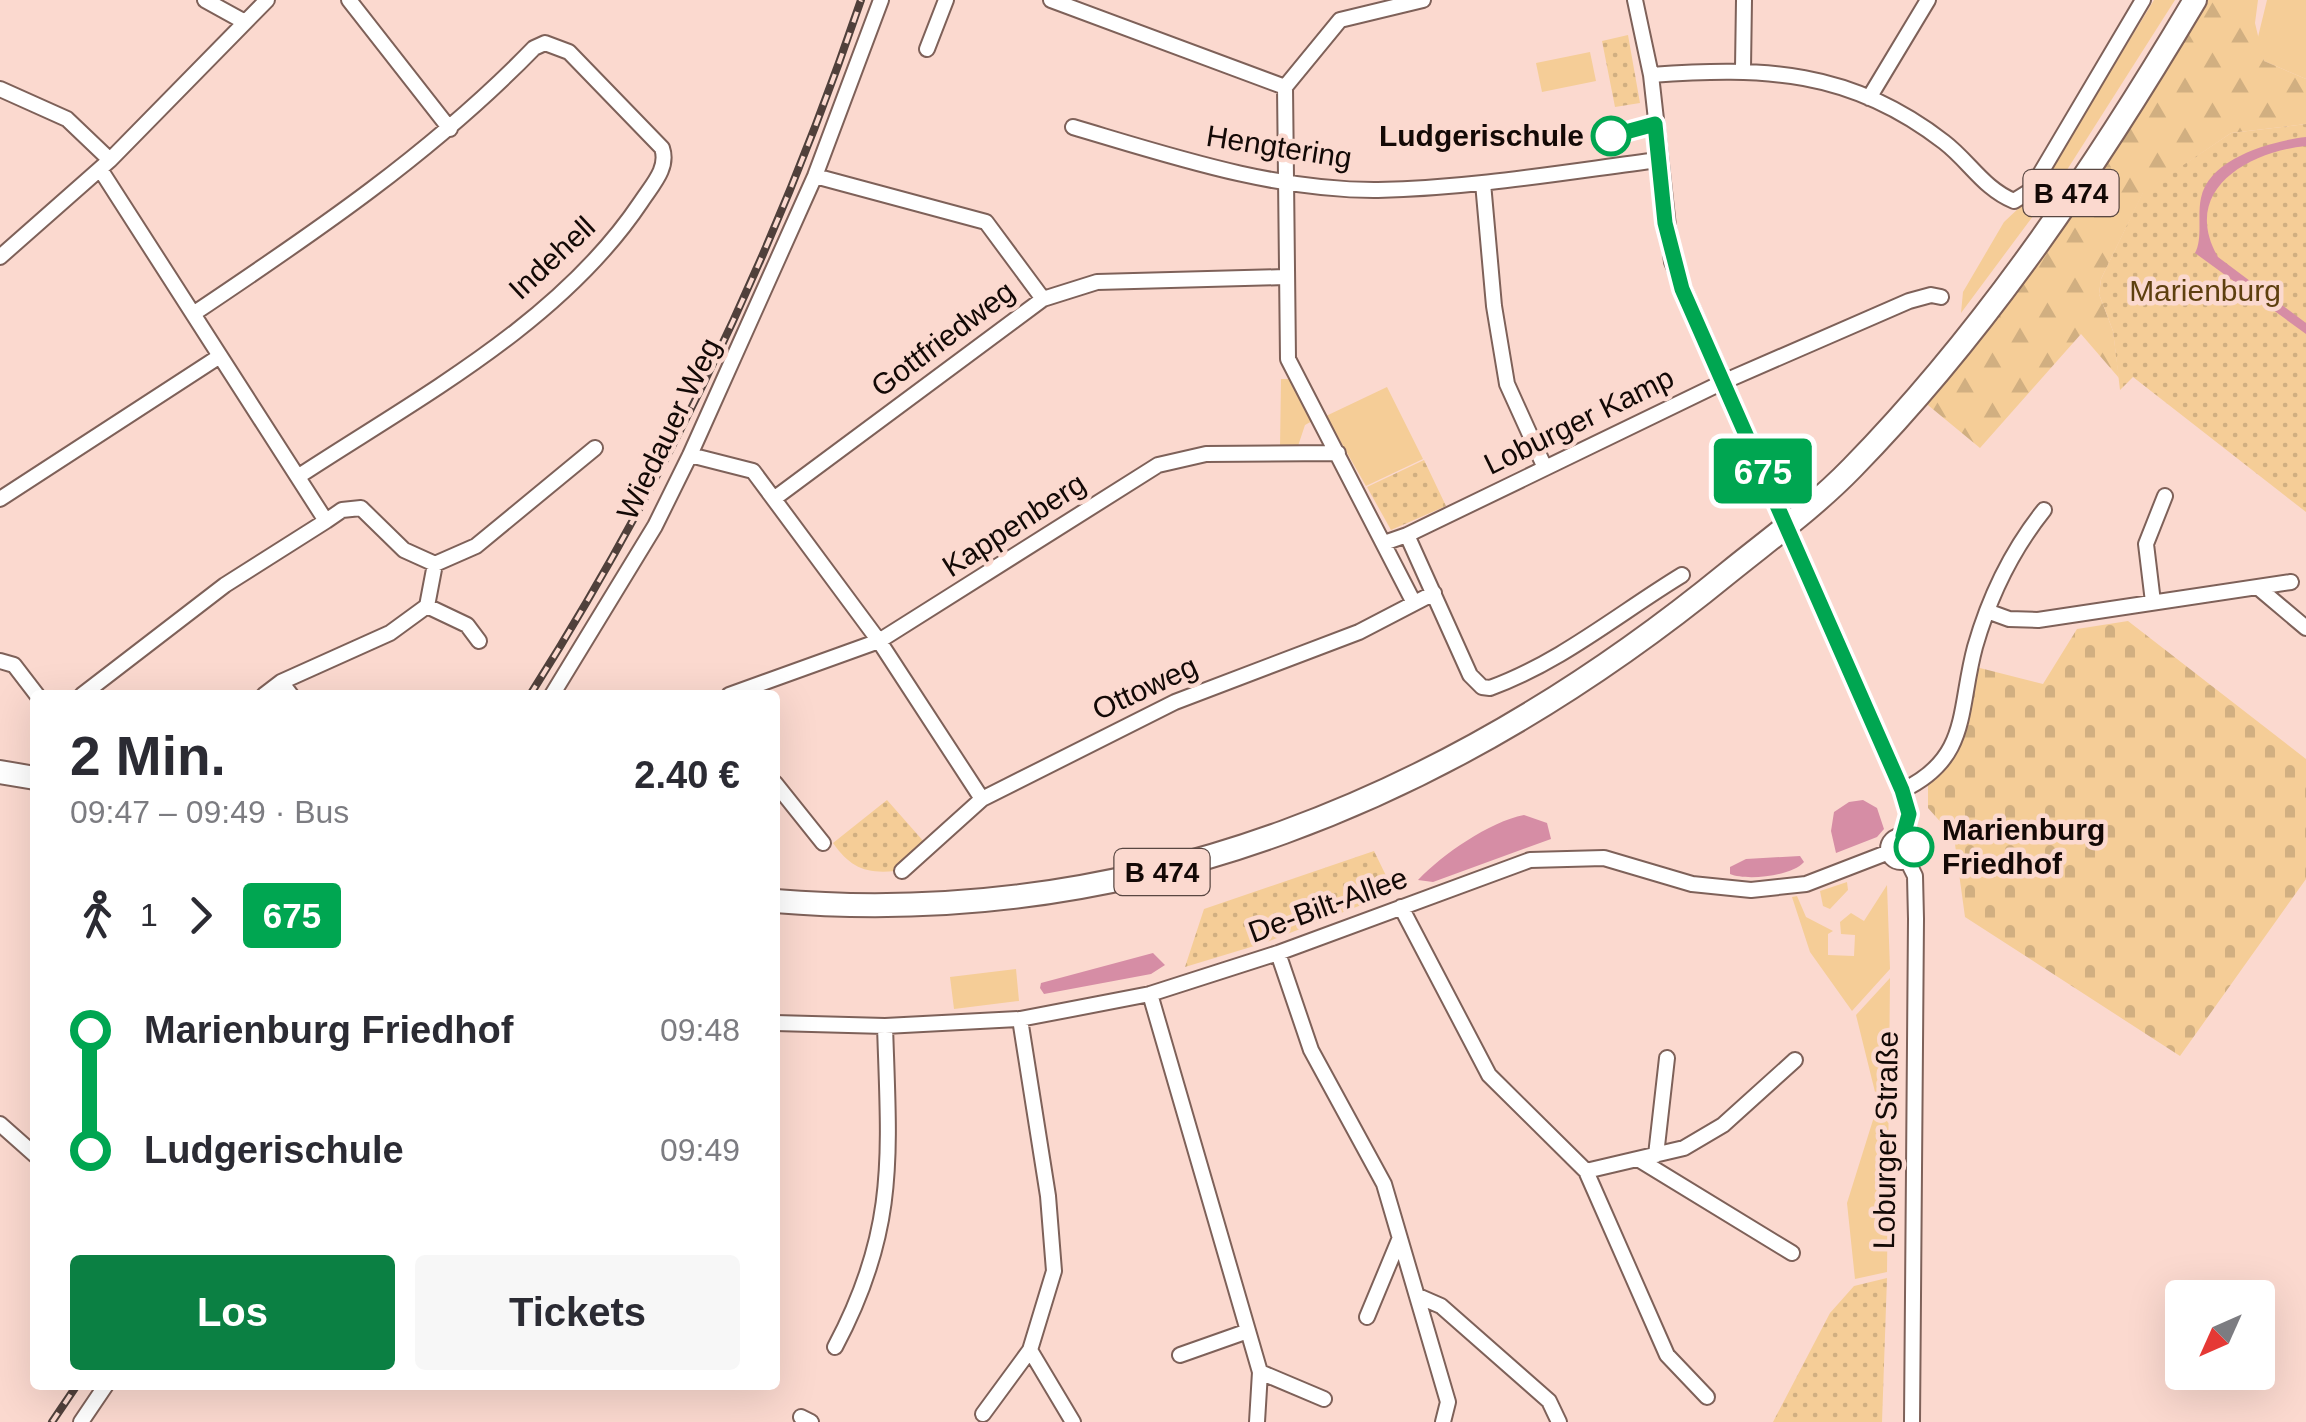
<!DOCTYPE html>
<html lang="de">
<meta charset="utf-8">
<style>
body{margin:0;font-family:Helvetica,sans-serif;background:#f7f7f7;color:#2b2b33;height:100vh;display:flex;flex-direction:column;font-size:38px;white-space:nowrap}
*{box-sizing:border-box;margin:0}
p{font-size:32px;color:#7c7c81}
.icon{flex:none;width:55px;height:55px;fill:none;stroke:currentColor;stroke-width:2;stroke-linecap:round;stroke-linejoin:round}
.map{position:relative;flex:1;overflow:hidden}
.drawer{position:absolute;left:30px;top:690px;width:750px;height:700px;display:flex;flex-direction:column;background:#fff;border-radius:10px;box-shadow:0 10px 40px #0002}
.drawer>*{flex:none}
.badge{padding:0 20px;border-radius:8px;font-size:35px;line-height:65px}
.needle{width:65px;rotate:225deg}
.controls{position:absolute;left:2165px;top:1280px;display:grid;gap:20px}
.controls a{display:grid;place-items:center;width:110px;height:110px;border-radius:10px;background:#fff;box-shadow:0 10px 40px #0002;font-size:50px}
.map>.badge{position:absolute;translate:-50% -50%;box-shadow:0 0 0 5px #fff}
.legs{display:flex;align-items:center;gap:15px;height:110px;padding:0 40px;font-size:32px}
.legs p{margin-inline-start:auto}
.headline{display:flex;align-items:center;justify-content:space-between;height:170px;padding:0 40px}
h1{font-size:55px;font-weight:700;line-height:75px}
.cta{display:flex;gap:20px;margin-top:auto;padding:20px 40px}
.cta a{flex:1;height:115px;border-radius:10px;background:#0b8043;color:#fff;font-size:40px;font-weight:700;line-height:115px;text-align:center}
.cta a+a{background:#f7f7f7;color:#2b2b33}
ul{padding:0 40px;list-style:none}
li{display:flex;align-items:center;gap:35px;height:120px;font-size:38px}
li i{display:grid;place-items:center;width:15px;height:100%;margin:0 12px;background:currentColor}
li i::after{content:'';width:25px;height:25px;margin:-12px;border:8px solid;border-radius:50%;background:#fff}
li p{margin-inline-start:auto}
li:first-child i{background:linear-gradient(#0000 50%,currentColor 0)}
li:last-child i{background:linear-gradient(currentColor 50%,#0000 0)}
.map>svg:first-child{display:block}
.green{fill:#f5cd97}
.forest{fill:url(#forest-firs)}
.cemetery{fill:url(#cemetery-stones)}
.park{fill:url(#park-dots)}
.water{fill:#d68da5}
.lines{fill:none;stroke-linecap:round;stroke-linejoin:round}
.street-casing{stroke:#7e6159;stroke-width:18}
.primary-casing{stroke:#7e6159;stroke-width:26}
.street{stroke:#fff;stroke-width:14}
.primary{stroke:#fff;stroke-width:22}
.rail-casing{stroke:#50403b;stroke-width:8}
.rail{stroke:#fbd9cf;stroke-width:4;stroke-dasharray:11;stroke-linecap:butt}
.line-1-casing{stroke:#fff;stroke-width:22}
.line-1{stroke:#00a651;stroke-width:15}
.stop-1-dot{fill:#fff;stroke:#00a651;stroke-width:5}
.labels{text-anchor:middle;stroke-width:9;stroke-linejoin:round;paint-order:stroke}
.shield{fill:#fbd9cf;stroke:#594742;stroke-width:2.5}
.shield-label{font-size:28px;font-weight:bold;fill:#130906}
.stop-label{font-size:30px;font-weight:bold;fill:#130906;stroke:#fbd9cf;text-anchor:end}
.street-label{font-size:30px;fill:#130906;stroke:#fbd9cf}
.park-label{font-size:30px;fill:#5e400f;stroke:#fbd9cf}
</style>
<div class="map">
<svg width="2306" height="1422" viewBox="0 0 2306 1422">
<defs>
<pattern id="forest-firs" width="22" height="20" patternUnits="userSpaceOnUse" patternTransform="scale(2.5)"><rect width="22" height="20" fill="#f5cd97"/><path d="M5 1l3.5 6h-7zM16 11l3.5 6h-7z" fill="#d1af81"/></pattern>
<pattern id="cemetery-stones" width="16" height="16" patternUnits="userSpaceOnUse" patternTransform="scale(2.5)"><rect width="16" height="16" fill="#f5cd97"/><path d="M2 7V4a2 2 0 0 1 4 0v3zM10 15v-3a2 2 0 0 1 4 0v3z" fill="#d1af81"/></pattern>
<pattern id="park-dots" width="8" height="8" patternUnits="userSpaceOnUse" patternTransform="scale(2.5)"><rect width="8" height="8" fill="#f5cd97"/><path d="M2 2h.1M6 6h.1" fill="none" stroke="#d1af81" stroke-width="1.8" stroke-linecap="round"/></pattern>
</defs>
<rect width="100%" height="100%" fill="#fbd9cf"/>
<path class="green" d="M2154 0H2175L2065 173 1961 313 1963 292 2004 222 2039 189Z
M2267 0H2306V79L2264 61 2257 41Z
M1590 52 1596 81 1542 92 1536 63Z
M1281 379H1294L1314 420 1305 425 1298 446 1280 448Z
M1387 387 1423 459 1366 486 1326 416Z
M1847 882 1848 890 1830 909 1823 906 1820 891Z
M1887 885 1890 969 1852 1011 1810 952 1792 897 1797 896 1806 917 1833 931 1828 934V955L1854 956 1855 935 1841 934 1840 922 1851 913 1864 921Z
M1016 969 1019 1001 954 1009 950 977Z
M1890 978 1887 1272 1855 1279 1847 1203 1878 1104 1856 1015Z"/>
<path class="forest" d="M2208 0H2258L2255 23 2264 61 2306 79V124L2231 133 2143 193 2101 279 2099 294 2113 331 2119 378 2081 334 1980 448 1923 401 2142 105Z"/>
<path class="cemetery" d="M2128 621 2306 759V879L2180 1056 1965 917 1954 837 1928 808V783C1966 756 1968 710 1976 667L2043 684 2077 629Z"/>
<path class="park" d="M1628 35 1640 103 1615 107 1602 41Z
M2306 124V512L2133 377 2120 390 2113 331 2099 294 2101 279 2143 192 2231 133Z
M1424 460 1446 506 1391 530 1367 487Z
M887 800 925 843 895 871C865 874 850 867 833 843Z
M1374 851 1393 890 1387 895 1264 943 1185 967 1204 909Z
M1887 1278 1882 1422H1773L1830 1313 1854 1286Z"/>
<path class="water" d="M2306 137V146C2247 152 2180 191 2218 257L2306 323V334L2195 253C2203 238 2197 216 2201 198 2209 158 2272 141 2306 137Z
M1863 800 1877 808 1884 829 1877 837 1836 853 1831 831 1834 812 1849 802Z
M1524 815 1547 823 1551 839 1433 882 1418 880C1443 854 1489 822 1524 815Z
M1800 856 1804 862C1792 876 1747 881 1730 874V867L1746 859Z
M1153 953 1165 965 1151 974 1044 994 1040 988 1041 983Z"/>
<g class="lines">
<defs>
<path id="street" d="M205 0 243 21
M349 0 450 129
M1051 0 1285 87
M1635 0 1651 75 1672 262 1903 790 1909 814 1903 837
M927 49 946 0
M1743 68 1744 0
M1651 75C1763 67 1850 69 1944 142 1969 161 1984 189 2014 201L2030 191 2143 0
M1285 87 1288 359 1414 603
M1285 87 1340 20 1423 0
M0 89 67 119 110 160
M1869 98 1928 0
M1073 127C1171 156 1275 191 1378 190 1472 188 1565 172 1658 160
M100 169 326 521 342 510 361 508 404 550 435 564 476 546 595 448
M815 176 986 222 1043 299
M1483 183 1494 306 1507 384 1545 468
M0 257 110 160 267 0
M193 314C314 233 432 153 534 48L545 43 569 52 662 148C669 168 652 185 641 202 560 323 418 398 299 476
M690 455 753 471 879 641 982 799
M775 498 1043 299 1097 282 1285 277
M0 499 220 356
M1407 535 1723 382 1909 301 1931 295 1941 297
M1384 543 1407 535 1470 675 1482 687 1490 688C1561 662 1618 614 1682 575
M2261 590 2306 628
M2153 602 2146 544 2165 496
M427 606 467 625 479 641
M1987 611 2009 619 2038 620 2291 582
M0 661 14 665 37 695
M82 695 225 585 326 521
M264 695 281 682
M291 695 281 682 390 633 427 606 435 564
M552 695 655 526 690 455 815 176 881 0
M729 695 879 641 1158 465 1206 454 1338 453
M775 783 823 843
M1903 790C1970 758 1958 710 1975 647 1989 598 2012 550 2044 510
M1888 849a13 13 0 1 1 26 0a13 13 0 1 1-26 0Z
M1907 860 1915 876 1916 919 1912 1422
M902 871 982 799 1175 702 1359 632 1434 593
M1401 907 1489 1075 1586 1171 1667 1355 1707 1397
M1278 953 1311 1050 1384 1184 1448 1402 1443 1422
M1150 994 1260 1372 1257 1422
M775 1023 885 1026 1020 1019 1150 994 1278 953 1530 860 1604 858 1692 884 1751 890 1806 884 1889 852
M0 1124 35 1155
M1656 1155 1667 1058
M1638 1159 1792 1253
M1586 1171 1684 1148 1723 1125 1795 1060
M1418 1296 1441 1306 1549 1401 1559 1422
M1367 1317 1399 1240
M835 1347C898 1229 889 1154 885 1026
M1030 1350 1073 1422
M1180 1355 1248 1331
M1260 1372 1324 1399
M983 1414 1030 1350 1054 1271 1048 1196 1020 1019
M801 1417 811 1422
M81 1422 106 1385"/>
<path id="primary" d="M0 772 35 778
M775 901C1135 931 1454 797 1729 572 1771 538 1814 507 1852 468 1987 330 2097 165 2195 0"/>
</defs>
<use href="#street" class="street-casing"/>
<use href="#primary" class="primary-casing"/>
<use href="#street" class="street"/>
<use href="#primary" class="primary"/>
<defs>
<path id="rail" d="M530 695C668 477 778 244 861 0
M52 1422 77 1385"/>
</defs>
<use href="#rail" class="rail-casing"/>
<use href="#rail" class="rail"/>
</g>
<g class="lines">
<defs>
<path id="line-1" d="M1611 136 1655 124 1665 223 1682 289 1902 790 1909 814 1903 836 1914 847"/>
</defs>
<use href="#line-1" class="line-1-casing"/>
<use href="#line-1" class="line-1"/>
</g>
<g class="stop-1-dot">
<circle cx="1611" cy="136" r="18"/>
<circle cx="1914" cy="847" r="18"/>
</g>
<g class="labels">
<g class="shield">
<rect x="2023.5" y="170" width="95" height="46" rx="8"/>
<rect x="1114.5" y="849" width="95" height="46" rx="8"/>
</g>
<g class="shield-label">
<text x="2071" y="203">B 474</text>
<text x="1162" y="882">B 474</text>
</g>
<g class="stop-label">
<text x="1584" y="146">Ludgerischule</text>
<text x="1942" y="840" text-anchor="start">Marienburg<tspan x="1942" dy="34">Friedhof</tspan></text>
</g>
<g class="street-label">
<text transform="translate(1279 147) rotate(9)" y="10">Hengtering</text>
<text transform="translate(552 258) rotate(-43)" y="10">Indehell</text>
<text transform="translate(943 339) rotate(-37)" y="10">Gottfriedweg</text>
<text transform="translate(1579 421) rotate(-26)" y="10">Loburger Kamp</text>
<text transform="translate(669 429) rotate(-64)" y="10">Wiedauer Weg</text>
<text transform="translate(1014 525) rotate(-33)" y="10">Kappenberg</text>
<text transform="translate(1145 688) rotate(-25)" y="10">Ottoweg</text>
<text transform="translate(1328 905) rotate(-20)" y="10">De-Bilt-Allee</text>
<text transform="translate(1886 1140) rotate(-89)" y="10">Loburger Straße</text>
</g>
<g class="park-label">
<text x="2205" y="301">Marienburg</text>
</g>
</g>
</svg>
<div class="controls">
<a><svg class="needle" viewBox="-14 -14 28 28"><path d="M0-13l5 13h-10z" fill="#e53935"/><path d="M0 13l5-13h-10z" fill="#7c7c81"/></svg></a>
</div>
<b class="badge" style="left:1763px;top:471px;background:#00a651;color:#fff">675</b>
<section class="drawer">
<div class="headline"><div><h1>2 Min.</h1><p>09:47 – 09:49 · Bus</p></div><b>2.40 €</b></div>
<div class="legs"><svg class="icon" aria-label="walk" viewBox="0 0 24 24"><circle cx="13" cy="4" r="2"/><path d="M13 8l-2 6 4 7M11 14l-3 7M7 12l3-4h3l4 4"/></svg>1<svg class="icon" aria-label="forward" viewBox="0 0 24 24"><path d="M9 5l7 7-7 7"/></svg><b class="badge" style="background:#00a651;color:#fff">675</b></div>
<ul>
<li><i style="color:#00a651"></i><b>Marienburg Friedhof</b><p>09:48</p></li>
<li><i style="color:#00a651"></i><b>Ludgerischule</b><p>09:49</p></li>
</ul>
<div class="cta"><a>Los</a><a>Tickets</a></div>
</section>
</div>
